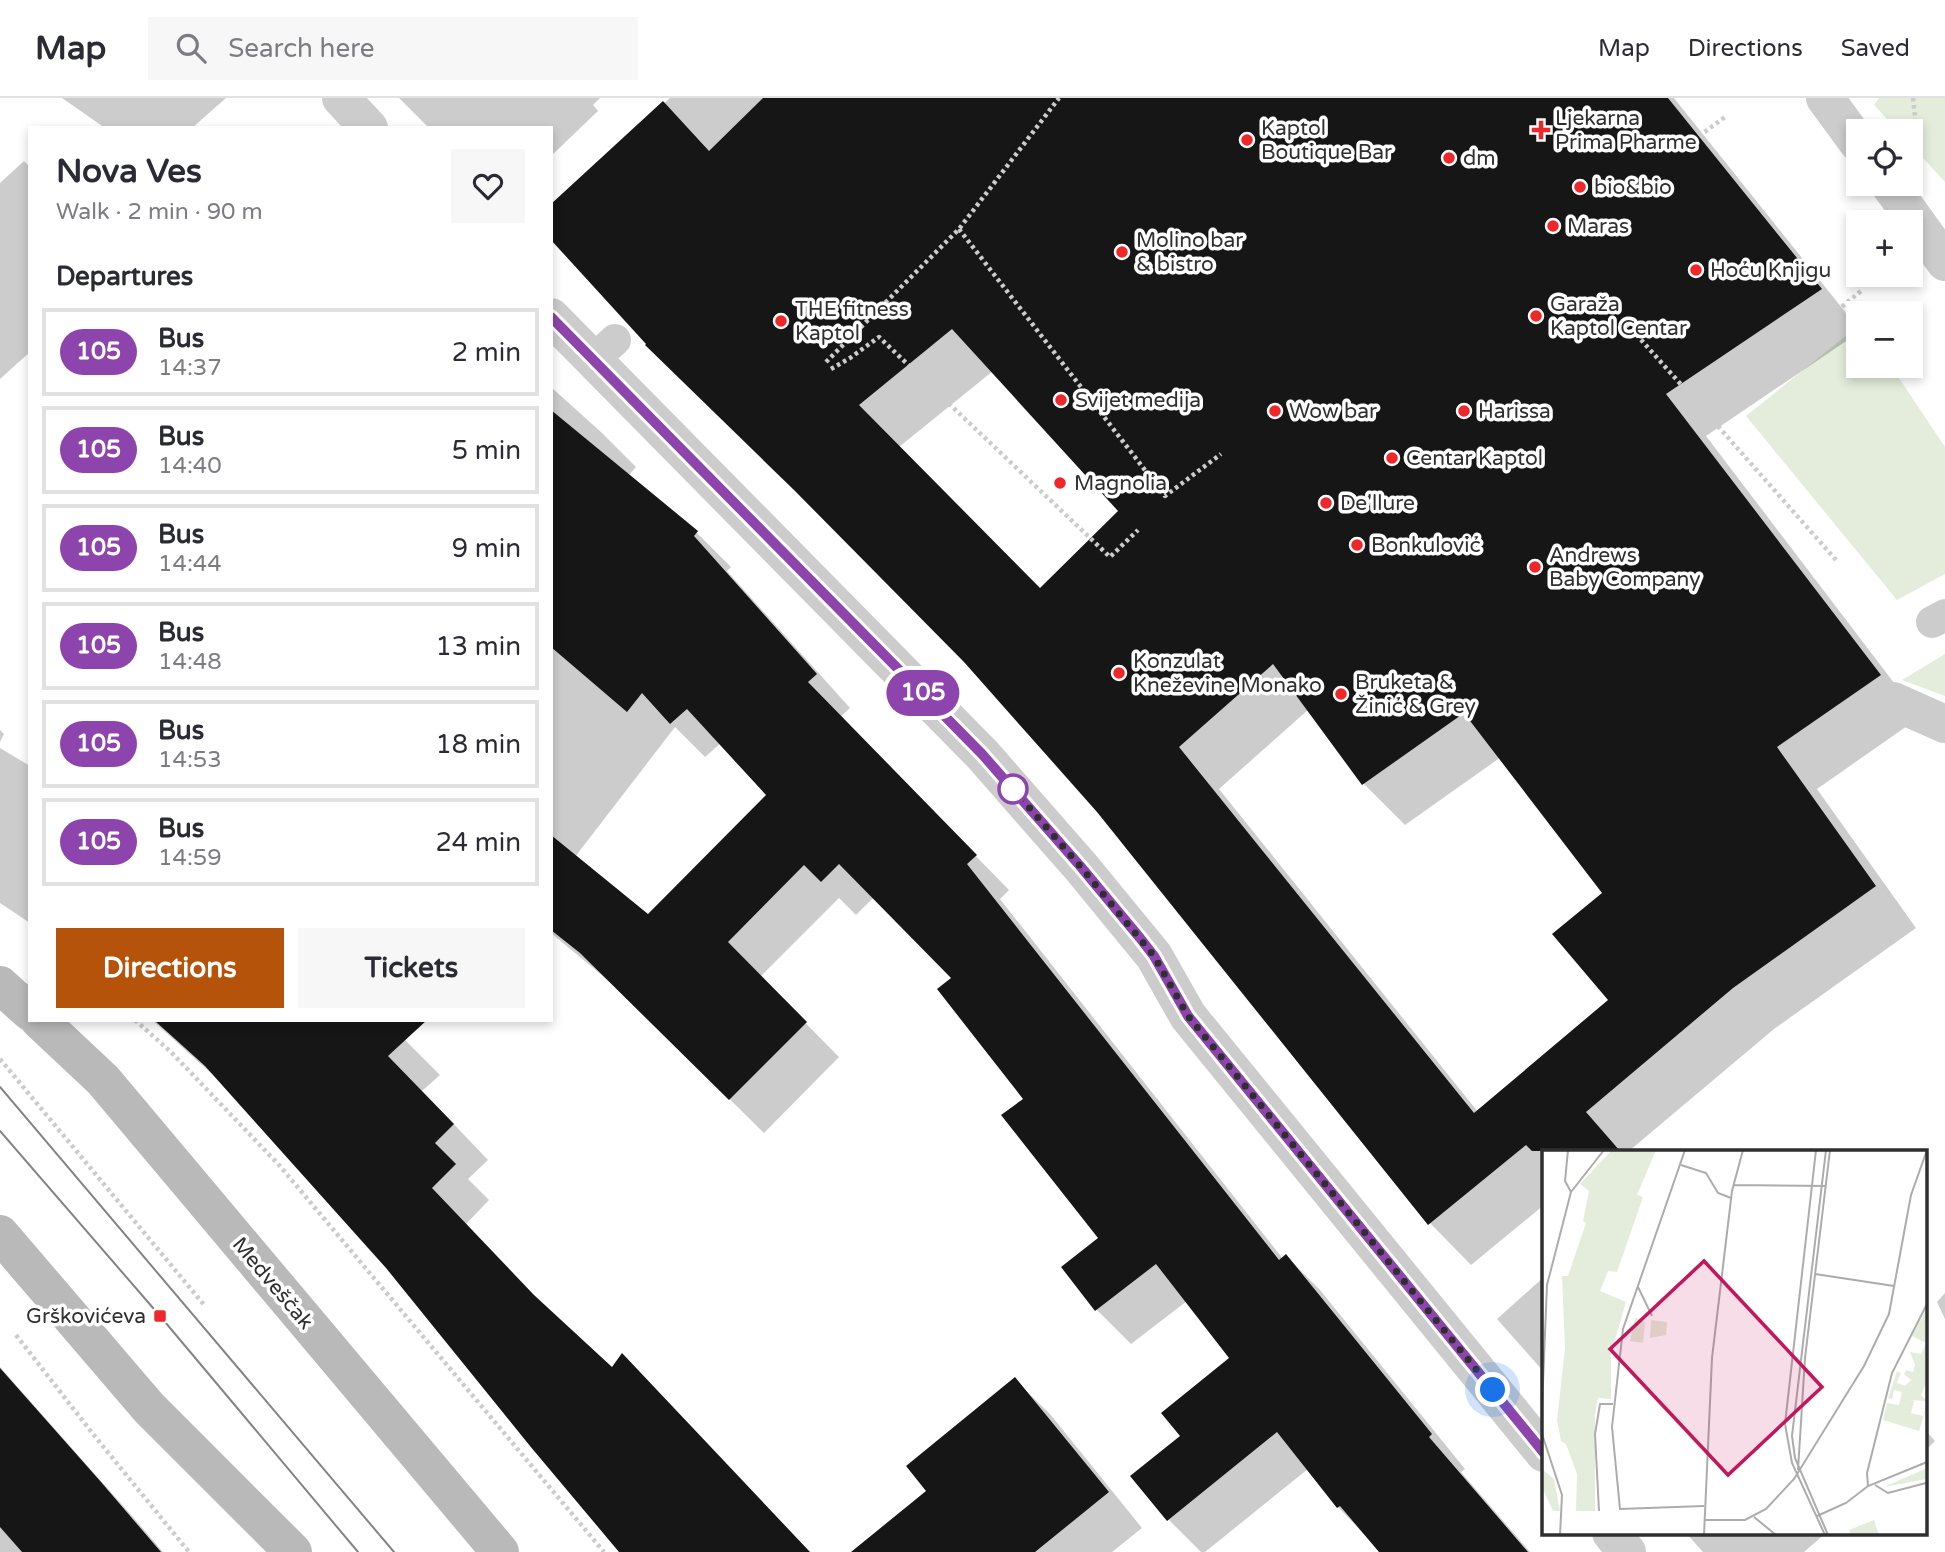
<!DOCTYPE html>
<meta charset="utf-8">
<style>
body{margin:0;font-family:"Varela Round",sans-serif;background:#f7f7f7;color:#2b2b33;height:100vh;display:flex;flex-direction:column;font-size:26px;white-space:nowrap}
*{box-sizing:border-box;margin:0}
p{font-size:23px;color:#7c7c81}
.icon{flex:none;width:38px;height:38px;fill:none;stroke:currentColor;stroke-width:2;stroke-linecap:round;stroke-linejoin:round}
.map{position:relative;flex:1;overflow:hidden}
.side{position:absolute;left:28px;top:28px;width:525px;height:896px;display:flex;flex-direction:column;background:#fff;border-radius:0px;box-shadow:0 4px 10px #0003}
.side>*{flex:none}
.badge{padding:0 14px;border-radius:23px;font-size:24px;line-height:46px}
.tools{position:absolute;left:1846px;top:21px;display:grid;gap:14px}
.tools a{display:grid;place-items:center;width:77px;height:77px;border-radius:0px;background:#fff;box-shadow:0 4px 10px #0003;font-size:35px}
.you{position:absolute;width:35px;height:35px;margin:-18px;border:5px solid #fff;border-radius:50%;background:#1a73e8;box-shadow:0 0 0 10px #1a73e833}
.map>.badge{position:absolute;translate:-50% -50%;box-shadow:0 0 0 4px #fff}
h2{padding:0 28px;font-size:26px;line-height:63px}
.round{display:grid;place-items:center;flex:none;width:74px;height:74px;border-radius:0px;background:#f7f7f7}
.head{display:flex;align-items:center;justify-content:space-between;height:119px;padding:0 28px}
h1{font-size:33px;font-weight:800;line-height:52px}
.primary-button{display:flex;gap:14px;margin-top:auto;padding:14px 28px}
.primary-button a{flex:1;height:80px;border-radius:0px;background:#b45309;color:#fff;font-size:28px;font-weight:800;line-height:80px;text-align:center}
.primary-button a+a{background:#f7f7f7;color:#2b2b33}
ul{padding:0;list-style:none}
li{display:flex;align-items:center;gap:21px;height:88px;margin:0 14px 10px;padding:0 14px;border:4px solid #e1e1e2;border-radius:0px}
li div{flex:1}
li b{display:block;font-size:26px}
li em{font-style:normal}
li .badge{min-width:77px;font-weight:700;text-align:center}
header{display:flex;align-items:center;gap:42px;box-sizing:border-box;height:98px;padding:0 35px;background:#fff;border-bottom:2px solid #e1e1e2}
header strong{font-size:33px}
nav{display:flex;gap:38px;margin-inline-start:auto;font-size:24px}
.search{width:490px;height:63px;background:#f7f7f7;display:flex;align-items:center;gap:18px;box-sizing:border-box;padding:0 24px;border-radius:0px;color:#7c7c81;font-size:26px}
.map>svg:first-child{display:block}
.green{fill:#e4eddb}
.shadow{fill:#0003;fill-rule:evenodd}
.building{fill:#161616;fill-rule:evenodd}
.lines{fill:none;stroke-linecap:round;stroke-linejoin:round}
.path{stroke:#ccc;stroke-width:4.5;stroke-dasharray:3.5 3.5;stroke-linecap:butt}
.service{stroke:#ccc;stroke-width:32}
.minor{stroke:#ccc;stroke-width:38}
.tertiary{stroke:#ccc;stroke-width:38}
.secondary{stroke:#b9b9b9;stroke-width:38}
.tram{stroke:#848484;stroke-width:2}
.line-casing{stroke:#fff;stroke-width:16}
.line{stroke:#8e44ad;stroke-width:10}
.walk{stroke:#2f2f2f;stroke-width:7;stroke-dasharray:0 12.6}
.poi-dot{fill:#ef272a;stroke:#fff;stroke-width:2.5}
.stop-dot{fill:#fff;stroke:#8e44ad;stroke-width:3.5}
.labels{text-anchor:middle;stroke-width:7;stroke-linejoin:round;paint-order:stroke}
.poi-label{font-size:21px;fill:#2f2f2f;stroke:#fff;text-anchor:start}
.street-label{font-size:21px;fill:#2f2f2f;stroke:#fff}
.inset-road{fill:none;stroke:#acacac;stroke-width:2}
.view{fill:#c2185b;fill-opacity:0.15;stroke:#c2185b;stroke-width:3.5}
.inset-edge{fill:none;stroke:#2f2f2f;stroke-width:3.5}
</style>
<header>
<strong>Map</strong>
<div class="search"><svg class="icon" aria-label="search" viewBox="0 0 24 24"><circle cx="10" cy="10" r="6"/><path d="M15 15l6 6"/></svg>Search here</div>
<nav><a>Map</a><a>Directions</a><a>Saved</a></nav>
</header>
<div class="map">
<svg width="1945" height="1454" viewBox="0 0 1945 1454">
<rect width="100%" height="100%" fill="#fff"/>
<path class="green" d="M1879 0H1945V84L1911 47V33H1898L1874 7Z
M1858 228V268H1891L1945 349V476L1897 502 1746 318Z
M1945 556V598L1902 582Z"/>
<path class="shadow" d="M62 0H226L192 30H105Z
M399 0H600L593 7 598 13 551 58V30H429Z
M670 0H1674L1858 230V235L1706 338 1920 619 1817 691 1916 830 1774 931 1629 1053H1544V1107L1471 1167 1430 1125 1098 713 966 563 551 109ZM993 273 1120 414 1040 492 899 349ZM1309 611 1363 685 1405 727 1501 659 1604 795 1611 903 1478 1014 1219 691Z
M24 63 30 69V254L0 281V85Z
M551 289 602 335 636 369 628 378 697 435 731 469 727 473 850 610 840 619 1009 792 1000 801 1283 1161 1286 1158 1320 1192 1465 1371 1461 1374 1530 1454H1381L1338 1409 1308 1371 1205 1454H1201L1169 1422 1133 1379 1182 1338 1231 1260 1187 1203 1131 1246 1097 1212 1064 1169 1100 1141 1025 1001 954 880 874 799 856 817 839 800 760 879 839 959 764 1035 616 889 551 835ZM675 629 705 659 721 645 768 697 648 819 575 759Z
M0 632 4 636 0 644Z
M0 650 30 668V825L0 805Z
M152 922H385L440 977 422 993 488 1062 468 1081 489 1102 466 1126 547 1212 809 1454H621L387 1169 223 986Z
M1544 1179V1274L1497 1221Z
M1945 1195V1221L1937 1204Z
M0 1269 132 1418 163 1454H0Z
M1015 1282 1050 1316 1142 1430 1112 1454H854L929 1393Z
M1926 1333 1935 1343 1926 1352Z
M1686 1435H1826L1804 1454H1703Z"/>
<path class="building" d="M763 0H1668L1822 191 1666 296 1881 577 1777 649 1876 788 1733 890 1586 1014 1620 1053H1532L1526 1047 1428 1127 1097 714 964 564 795 393 645 247 646 246 551 142V106L663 3 709 53ZM952 231 1118 413 1040 490 859 307ZM1273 566 1362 687 1464 615 1602 795 1552 836 1608 902 1474 1015 1179 649Z
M551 312 698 433 694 438 817 576 808 584 977 757 967 766 1279 1162 1286 1156 1432 1336 1429 1339 1528 1454H1379L1340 1408 1337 1410 1277 1334 1167 1423 1130 1378 1180 1338 1161 1315 1229 1260 1156 1166 1095 1213 1061 1169 1098 1140 1001 1017 1023 1001 937 891 951 880 839 766 821 784 804 767 728 844 807 924 729 1002 580 855 551 832V737L648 816 766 697 687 611 670 626 642 595 627 614 551 549Z
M154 922H427L388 958 454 1026 435 1045 456 1066 432 1090 534 1197 612 1269 622 1255 810 1454H619L530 1348 386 1170 205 968Z
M0 1270 101 1384 161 1454H22L0 1429Z
M1015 1279 1109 1394 1035 1454H851L926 1393 906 1368Z"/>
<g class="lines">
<path class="path" d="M1913 0 1918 45
M1699 38 1725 19
M959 131 1165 398 1221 356
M1627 226 1709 318
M826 264 959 131 1059 0
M831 271 850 260 879 239 1110 459 1138 432
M1836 462 1709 318 1861 193
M135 922 171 954 279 1067 604 1454
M0 961 205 1208
M16 1237 93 1336 189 1454"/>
<path class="service" d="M593 262 615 242
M1932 524 1945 517"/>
<path class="minor" d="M1893 603 1945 626"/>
<path class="tertiary" d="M341 0 369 30
M1825 0 1858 45
M1889 86 1945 164
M551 219 982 656 1081 769 1154 858 1188 918 1544 1355
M1611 1435 1627 1454"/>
<path class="secondary" d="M0 887 30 914
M39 922 103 982 500 1454
M0 1136 149 1310 293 1454"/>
<path class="tram" d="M0 989 394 1454
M0 1033 160 1218 358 1454"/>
</g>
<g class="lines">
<defs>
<path id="line" d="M551 219 982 656 1081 769 1140 840 1154 858 1188 918 1544 1355"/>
</defs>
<use href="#line" class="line-casing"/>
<use href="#line" class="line"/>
<path class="walk" d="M1013 691 1081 769 1154 858 1188 918 1493 1292"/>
</g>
<g class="poi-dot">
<path d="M1537.5 21.5h7v7h7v7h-7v7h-7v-7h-7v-7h7z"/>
<circle cx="1247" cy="42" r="7"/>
<circle cx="1449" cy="60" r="7"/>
<circle cx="1580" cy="89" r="7"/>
<circle cx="1553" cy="128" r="7"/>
<circle cx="1122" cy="154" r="7"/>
<circle cx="1696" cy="172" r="7"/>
<circle cx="1536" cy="218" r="7"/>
<circle cx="781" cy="223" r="7"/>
<circle cx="1061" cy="302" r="7"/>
<circle cx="1275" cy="313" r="7"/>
<circle cx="1464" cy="313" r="7"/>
<circle cx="1392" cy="360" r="7"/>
<circle cx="1060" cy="385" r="7"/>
<circle cx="1326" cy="405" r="7"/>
<circle cx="1357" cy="447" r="7"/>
<circle cx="1535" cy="469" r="7"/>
<circle cx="1119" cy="575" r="7"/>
<circle cx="1341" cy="596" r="7"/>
<rect x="153" y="1211" width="14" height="14" rx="3.5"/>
</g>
<circle class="stop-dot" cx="1013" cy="691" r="14"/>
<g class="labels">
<g class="poi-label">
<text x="1555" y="27">Ljekarna<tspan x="1555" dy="24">Prima Pharme</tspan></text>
<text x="1261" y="37">Kaptol<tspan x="1261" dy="24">Boutique Bar</tspan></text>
<text x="1463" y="67">dm</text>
<text x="1594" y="96">bio&amp;bio</text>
<text x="1567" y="135">Maras</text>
<text x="1136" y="149">Molino bar<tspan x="1136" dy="24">&amp; bistro</tspan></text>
<text x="1710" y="179">Hoću Knjigu</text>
<text x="1550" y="213">Garaža<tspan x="1550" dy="24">Kaptol Centar</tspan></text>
<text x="795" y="218">THE fitness<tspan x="795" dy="24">Kaptol</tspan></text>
<text x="1075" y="309">Svijet medija</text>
<text x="1289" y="320">Wow bar</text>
<text x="1478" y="320">Harissa</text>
<text x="1406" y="367">Centar Kaptol</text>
<text x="1074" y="392">Magnolia</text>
<text x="1340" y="412">De'llure</text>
<text x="1371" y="454">Bonkulović</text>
<text x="1549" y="464">Andrews<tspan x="1549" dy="24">Baby Company</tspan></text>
<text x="1133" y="570">Konzulat<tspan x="1133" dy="24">Kneževine Monako</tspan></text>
<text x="1355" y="591">Bruketa &amp;<tspan x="1355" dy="24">Žinić &amp; Grey</tspan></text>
<text x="146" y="1225" text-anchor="end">Grškovićeva</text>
</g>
<g class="street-label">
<text transform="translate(273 1185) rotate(50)" y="7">Medveščak</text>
</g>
</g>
<g transform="translate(1542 1052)">
<rect width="385" height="385" fill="#fff"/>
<path d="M70 0H114L95 45 101 47 75 122 66 121 58 141 84 152 69 204V249L56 248 53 265V361H34L35 324 24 294 19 291 15 270 23 198 20 126H26L44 73 41 71 47 41 38 34ZM385 158V231L379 245 385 251 368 250 372 251 369 263 381 266 385 255 377 281 341 270 345 253 357 255 360 242 352 240 350 249 346 248 355 221 359 223 355 233 363 236 369 230 362 224 364 220 371 222 373 215 368 202 379 204 384 193 370 186ZM93 168 103 172 101 193 88 191ZM109 170 125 172 124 185 108 188ZM385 318V329L342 337ZM0 319 12 329 18 361H11L0 337ZM332 370 337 385H309L307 380Z" fill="#e4eddb"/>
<path class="inset-road" d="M143 0 81 179 70 277 78 359 162 356M274 0 243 274 250 313 283 385M284 0 250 286 253 308 286 385M139 15 164 23 176 43 189 48M191 35 284 36M29 42 62 0M273 124 352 136M96 137 110 166M0 257 5 135 29 42 23 31 26 0M0 284 20 345 18 385M256 320 263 208 288 0M333 335 346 343 384 333M326 336 325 323 350 223 385 154M57 361 53 284 58 254H71M275 366 304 353 326 336 385 312M212 367 234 385M162 370H203L224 359 252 329 322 216 347 164 369 45 385 0M162 385 170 208 190 41 201 0"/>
<path class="view" d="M162 111 280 237 186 325 68 199Z"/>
<rect width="385" height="385" class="inset-edge"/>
</g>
</svg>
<div class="tools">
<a><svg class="icon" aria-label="locate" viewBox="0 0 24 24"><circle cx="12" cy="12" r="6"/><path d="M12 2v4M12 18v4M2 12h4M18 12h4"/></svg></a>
<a>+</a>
<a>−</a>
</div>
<div class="you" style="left:1493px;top:1292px"></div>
<b class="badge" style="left:923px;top:595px;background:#8e44ad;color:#fff">105</b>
<section class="side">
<div class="head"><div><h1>Nova Ves</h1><p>Walk · 2 min · 90 m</p></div><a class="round"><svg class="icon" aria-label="heart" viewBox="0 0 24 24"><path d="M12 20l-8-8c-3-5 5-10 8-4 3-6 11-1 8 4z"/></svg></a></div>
<h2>Departures</h2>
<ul>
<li><span class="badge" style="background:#8e44ad;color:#fff">105</span><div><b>Bus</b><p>14:37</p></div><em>2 min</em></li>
<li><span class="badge" style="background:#8e44ad;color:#fff">105</span><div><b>Bus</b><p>14:40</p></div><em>5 min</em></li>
<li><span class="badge" style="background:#8e44ad;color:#fff">105</span><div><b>Bus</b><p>14:44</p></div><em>9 min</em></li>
<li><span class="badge" style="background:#8e44ad;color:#fff">105</span><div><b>Bus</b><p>14:48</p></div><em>13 min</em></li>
<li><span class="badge" style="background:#8e44ad;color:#fff">105</span><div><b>Bus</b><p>14:53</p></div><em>18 min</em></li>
<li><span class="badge" style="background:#8e44ad;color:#fff">105</span><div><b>Bus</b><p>14:59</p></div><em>24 min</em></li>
</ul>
<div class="primary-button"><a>Directions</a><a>Tickets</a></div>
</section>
</div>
